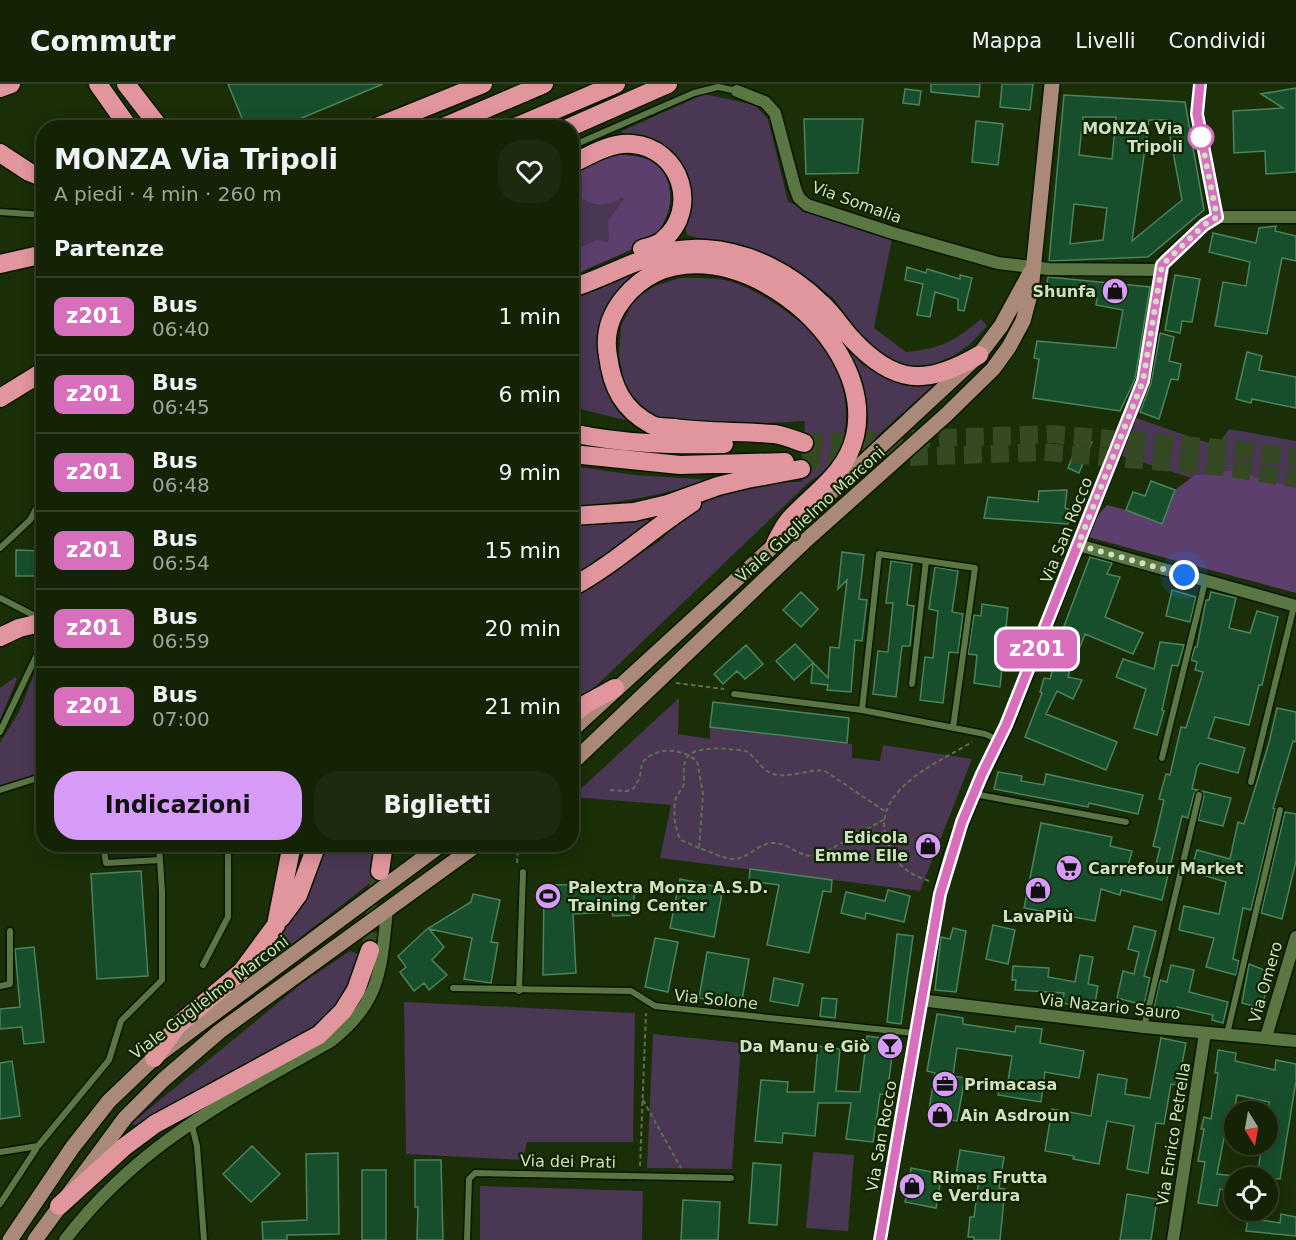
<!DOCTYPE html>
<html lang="it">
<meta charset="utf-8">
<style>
body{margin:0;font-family:"DejaVu Sans",sans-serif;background:#1d2a0f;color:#f1f3f6;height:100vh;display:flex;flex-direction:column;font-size:22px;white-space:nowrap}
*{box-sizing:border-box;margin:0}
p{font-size:20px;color:#9da49a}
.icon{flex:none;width:33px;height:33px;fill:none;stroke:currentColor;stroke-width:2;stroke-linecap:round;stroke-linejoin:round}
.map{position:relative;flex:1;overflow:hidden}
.details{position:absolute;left:36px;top:36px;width:543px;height:732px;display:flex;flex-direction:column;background:#142205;border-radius:24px;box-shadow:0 3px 15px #0003,0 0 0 2px #333f27}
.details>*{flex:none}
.badge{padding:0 12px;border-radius:9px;font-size:21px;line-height:39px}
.needle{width:39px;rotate:169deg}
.controls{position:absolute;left:1224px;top:1017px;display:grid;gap:12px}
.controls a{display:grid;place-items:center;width:54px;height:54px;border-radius:50%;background:#142205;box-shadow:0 3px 15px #0003,0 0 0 2px #333f27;font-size:30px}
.you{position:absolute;width:30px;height:30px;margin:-15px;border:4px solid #fff;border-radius:50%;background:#1a73e8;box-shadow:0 0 0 9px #1a73e833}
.map>.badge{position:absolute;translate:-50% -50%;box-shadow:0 0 0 3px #fff}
h2{padding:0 18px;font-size:22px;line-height:54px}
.round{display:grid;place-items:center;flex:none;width:63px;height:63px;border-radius:24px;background:#1d2a0f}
.overview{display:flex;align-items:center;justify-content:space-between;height:102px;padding:0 18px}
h1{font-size:28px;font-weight:600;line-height:45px}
.primary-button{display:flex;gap:12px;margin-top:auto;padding:12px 18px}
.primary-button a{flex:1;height:69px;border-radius:24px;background:#d79bf9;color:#111;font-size:24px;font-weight:600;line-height:69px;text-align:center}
.primary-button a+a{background:#1d2a0f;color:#f1f3f6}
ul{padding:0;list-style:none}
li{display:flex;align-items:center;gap:18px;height:78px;padding:0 18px;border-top:2px solid #333f27}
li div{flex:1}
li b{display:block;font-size:22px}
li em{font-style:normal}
li .badge{min-width:66px;font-weight:700;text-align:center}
header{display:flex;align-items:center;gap:36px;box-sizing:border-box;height:84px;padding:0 30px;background:#142205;border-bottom:2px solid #333f27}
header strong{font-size:28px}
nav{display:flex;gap:33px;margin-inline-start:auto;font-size:21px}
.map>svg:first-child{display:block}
.green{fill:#4a3754}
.forest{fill:#5d3f6d}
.building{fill:#174f2c;stroke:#4c835d;stroke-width:1.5;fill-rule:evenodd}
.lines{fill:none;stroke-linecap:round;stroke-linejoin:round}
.highway-tunnel{stroke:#354923;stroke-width:18;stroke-dasharray:18 9;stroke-linecap:butt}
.lane-casing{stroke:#071500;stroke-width:9}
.street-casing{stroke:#071500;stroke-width:15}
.primary-casing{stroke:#071500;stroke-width:18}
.highway-casing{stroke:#071500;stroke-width:21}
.path{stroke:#5e704e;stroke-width:2;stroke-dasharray:4.5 3;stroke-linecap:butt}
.lane{stroke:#597643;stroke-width:6}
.street{stroke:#597643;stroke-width:12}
.primary{stroke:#ab8979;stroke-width:15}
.highway{stroke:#e1959d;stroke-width:18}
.line-casing{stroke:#fff;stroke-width:14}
.line{stroke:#d86fbc;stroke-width:9}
.walk{stroke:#cfdfc3;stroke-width:6;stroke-dasharray:0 10.8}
.stop-dot{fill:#fff;stroke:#d86fbc;stroke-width:3}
.labels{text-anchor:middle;stroke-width:4.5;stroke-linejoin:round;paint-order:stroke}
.stop-label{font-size:16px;font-weight:bold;fill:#cfdfc3;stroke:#112400;text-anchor:end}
.street-label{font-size:16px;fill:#cfdfc3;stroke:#112400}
.poi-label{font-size:16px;font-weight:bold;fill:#cfdfc3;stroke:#112400;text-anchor:start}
</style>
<header>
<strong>Commutr</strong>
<nav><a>Mappa</a><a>Livelli</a><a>Condividi</a></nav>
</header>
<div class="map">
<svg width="1296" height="1156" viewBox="0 0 1296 1156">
<rect width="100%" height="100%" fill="#1a2e07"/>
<path class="green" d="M704 10 755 21 768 35 788 118 892 155 874 244 906 268C943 264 953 258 981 235L987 242 969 261 953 272 929 282 900 283 879 271 859 249 834 215 812 197 769 171 687 151 685 142 689 103 623 52 622 47Z
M581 85 582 115C600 128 608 114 624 115L609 137V153L607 158 572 167V89Z
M703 169 744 178 781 196 818 226 863 281 899 296 941 294 854 373C858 363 867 351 868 340 871 321 853 284 844 268 803 201 688 135 623 205 603 226 596 252 601 280 604 300 618 320 629 337L572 323V214L643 181 674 171Z
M680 194C699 194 718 193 735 199 765 209 821 248 835 277 843 294 848 326 845 344 839 373 835 383 809 398L594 604 572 622V515L660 457 691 426 723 408 782 398H802L805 337 677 344 651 335 625 302 619 272 621 242 635 215 655 202Z
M1136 334 1217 362 1229 345 1296 357V404L1232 386 1195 391 1191 394 1122 372Z
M572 382 635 391 712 396C665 410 620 420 572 422Z
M646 435 650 437C625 458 600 476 572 491V440Z
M43 575V688L0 702V659L19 628 35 588Z
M15 593 17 595 0 636V604Z
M679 614 678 650 710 655V643L852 660V674L880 677 883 661 972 675 920 807 660 774 671 721 572 713Z
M327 761H375L370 799 266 880 262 873 309 808Z
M350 867 360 871 345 911 317 940 139 1044 132 1039 301 900Z
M404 918 635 929 633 1058H527L523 1076 406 1070Z
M653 950 741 959 732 1085 647 1084Z
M813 1068 854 1071 848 1147 806 1144Z
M480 1102 643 1107 642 1156H480Z"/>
<path class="forest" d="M615 71C644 70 668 77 670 110 671 126 665 140 654 152 644 162 588 184 572 192V167L597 156 607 158 609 153 608 137 624 115 621 114C609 123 593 123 582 115L581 85Z
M1232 386 1296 404V509L1088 453 1092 438 1107 421 1126 426 1175 406 1195 391Z"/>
<path class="building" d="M228 0H383L278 44H246Z
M931 0H980L979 13 931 8Z
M1002 0H1033L1030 26 1000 23Z
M1296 4V88L1266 90 1265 67 1234 69 1233 27 1283 24 1261 10Z
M905 5 921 7 919 21 903 19Z
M1064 11 1185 18 1204 126 1148 173 1049 177ZM1083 33H1116L1112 75 1079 71ZM1149 36H1167L1182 116 1132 157ZM1074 120 1107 124 1103 156 1070 160Z
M804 35H863L858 89 806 90Z
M976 37 1003 40 998 81 972 78Z
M1276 142 1275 147 1296 152V177L1282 174 1267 250 1215 242 1223 198 1246 202 1250 178 1209 168 1213 149 1256 159 1259 144Z
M907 183 926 189 927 185 960 195V191L972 194 964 227 958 226V215L935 208 930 233 917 231 923 200 905 196Z
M1175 191 1200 195 1192 238 1182 237 1180 249 1165 246Z
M1048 193 1150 203 1135 295 1120 327 1033 314 1039 275 1034 274 1037 257 1116 264 1123 226 1096 221 1097 214 1046 207Z
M1160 249 1174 253 1169 277 1181 280 1178 296 1171 295 1159 335 1140 328 1151 299Z
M1247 268 1262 272 1259 286 1296 293V324L1252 315 1251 319 1236 315Z
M1080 354 1092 358 1079 389 1068 384Z
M1151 397 1175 406 1162 440 1126 426 1133 408 1145 412Z
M1067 406 1065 424 1071 426 1068 440 984 434 988 413 1038 418 1039 407Z
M16 466 42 467V492H16Z
M842 468 864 471 859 515 867 516 862 557 855 556 851 608 827 606 828 601 811 599 813 579 794 596 776 577 795 560 828 594 830 563 839 564 847 496 838 505Z
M1090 473 1112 479 1107 490 1120 493 1105 533 1143 549 1133 570 1085 550 1077 570 1074 568 1068 593 1082 596 1073 615 1057 607 1046 630 1117 658 1106 686 1025 653 1042 609 1040 608 1044 594 1050 595 1059 562 1057 561Z
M891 477 912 480 907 521 914 522 910 562H902L896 613 873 610 878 567 888 568 893 519H886Z
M935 483 958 487 952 528 963 530 958 569 949 568 943 619 920 616 925 573 933 574 938 527 929 525Z
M1172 506 1196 513 1190 538 1166 532Z
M801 508 818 525 801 543 783 526Z
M1211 508 1236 514 1229 544 1250 549 1257 527 1278 533 1262 601H1259L1249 641 1215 633 1208 654 1245 664 1238 689 1200 679 1197 683 1192 705 1198 706 1194 710 1188 734 1182 732 1162 816 1121 806 1120 811 1101 805 1095 837 1024 824 1041 739 1112 753 1110 762 1132 767 1128 782 1154 788 1160 764 1153 762 1164 716 1159 715 1166 690 1170 691 1181 643 1186 644 1203 588 1195 586 1197 578 1191 576 1195 563H1197L1206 516H1209Z
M982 520 1008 524 1000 603 974 599 977 571 968 570 974 531 981 532Z
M1160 558 1184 561 1178 582 1172 581 1162 626 1164 627 1157 651 1134 644 1146 605 1116 593 1123 575 1154 585Z
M746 561 763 580 745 595 737 587 723 600 714 590Z
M713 618 849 634 847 659 710 643Z
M1277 624 1296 628V658L1293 657 1273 724 1275 725 1251 826 1243 824 1233 875 1239 877 1236 891 1206 883 1214 854 1179 846 1184 822 1219 830 1226 798 1192 788V782L1197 766 1230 775 1238 738 1244 740 1269 659Z
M998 688 1022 692 1021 697 1044 701 1046 690 1143 711 1138 730 1089 719 1088 723 994 705Z
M1202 707 1231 714 1223 742 1198 736 1204 712Z
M1285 728 1296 730V777L1282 835 1261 829Z
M750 785 832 796 831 808 823 807 809 869 767 861 779 801 749 797Z
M141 787 148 892 97 895 91 790Z
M680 795 723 804 714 853 670 844Z
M634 800V831L613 832 612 828 573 830 576 889 543 891 544 801Z
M888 806 910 812 904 838 866 829 865 835 841 829 846 808 885 817Z
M473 810 500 816 491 858 498 859 491 899 464 895 472 854 429 845 444 863 432 876 447 891 429 906 424 899 414 907 400 888 406 883 398 872 427 845 471 818Z
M993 841 1015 846 1008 880 986 875Z
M1134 842 1156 847 1144 892 1150 894 1144 921 1117 914 1123 887 1134 890 1139 868 1128 865Z
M953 844 966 847 956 908 935 906 941 853 950 855Z
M897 850 913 852 901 940 887 938Z
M655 854 678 858 668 908 645 903Z
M34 863 44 958 24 960 22 943 0 945V925L20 923 15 865Z
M707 868 749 875 741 922 699 914Z
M1080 871 1093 873 1088 900 1098 902 1094 925 1062 919 1064 909 1015 906 1016 896H1012L1013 882 1049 884 1048 893 1075 898Z
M1249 880 1272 889 1261 924 1242 919Z
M1171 881 1194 886 1189 908 1228 918 1223 939 1212 936 1213 931 1177 923 1175 933 1156 929 1157 924 1154 923 1160 896 1167 898Z
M774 894 803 900 798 922 770 917Z
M822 914 837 915 835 934 820 932Z
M937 930 963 934V940L1015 948 1016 942 1042 945 1040 959 1084 967 1079 994 1045 988 1041 1018 998 1011 1000 996 1008 997 1012 972 957 964 953 992 965 994 957 1037 928 1032 935 989 927 987Z
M867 952 894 956 887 1011 880 1010 873 1058 846 1055 851 1019H818L815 1052 783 1049 782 1059 755 1057 761 996 788 998 787 1008H814L818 962 840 965 836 1007 860 1008Z
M1161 954 1186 959 1178 1001 1171 1000 1164 1040 1156 1039 1148 1089 1127 1085 1134 1042 1107 1037 1099 1080 1073 1075 1074 1072 1045 1067 1052 1025 1091 1032 1098 990 1127 995 1125 1010 1150 1014Z
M1218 966 1236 969 1235 977 1275 986 1276 976 1296 980V997L1280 1095 1257 1094 1262 1060H1268L1269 1018 1237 1011 1230 1050 1225 1049 1217 1090 1234 1092V1107L1220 1105 1217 1122 1198 1119 1205 1078 1198 1077 1204 1045H1201L1204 1033 1211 1035 1218 989H1215Z
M12 977 20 1032 0 1035V979Z
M252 1062 280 1090 251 1118 223 1090Z
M960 1066 1004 1073 999 1104 1005 1105 1000 1156H974V1153H968L970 1133H974L979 1095 956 1091Z
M338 1069 339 1150 287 1151V1156H263L262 1138 307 1136 306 1070Z
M415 1076H441L443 1156H417L418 1123H415Z
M753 1079 781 1081 777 1141 749 1139Z
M911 1084 942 1090 936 1124 905 1118Z
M362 1086H386V1156H362Z
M1127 1110 1157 1115 1151 1156H1120Z
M683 1116 720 1118 718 1156H681Z
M1281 1130 1296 1133V1152L1246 1147 1248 1134 1280 1139Z"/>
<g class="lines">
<path class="highway-tunnel" d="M804 359 1051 350 1240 366 1296 374
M802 377 1043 368 1224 383 1296 395
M370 866 379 794"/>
<defs>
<path id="lane" d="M572 62 694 9 718 3 737 7
M0 128 44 131
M0 464 30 436 44 410
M0 514 39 534
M912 600 926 477
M734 610 862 626 985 650 999 656
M862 626 879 470 975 484 953 644
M0 648 44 556
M1162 674 1205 498
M1251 698 1294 522
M0 706 44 692
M974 710 1126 738
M159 760 160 776
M203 881 228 833V760
M0 902 10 900V847
M453 904 631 907 655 922 914 949
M519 907 523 788
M1144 943 1199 711
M1227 950 1280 726
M191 1038 197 1062 204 1156
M0 1068 38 1062
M0 1120 38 1062 109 976 121 937 162 896V808L160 776 106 779 103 760
M467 1156 469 1095 475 1089 731 1094"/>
<path id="street" d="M1200 0 1197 30 1217 133
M737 7 765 18 775 29 795 104 799 114 807 121 893 149 998 179 1049 185 1161 186
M1078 461 1296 522
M920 916 1144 943 1296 957
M1266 953 1296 853
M65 1156C139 1059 228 1016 331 957 381 918 381 885 387 826
M880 1156 941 804 950 771 974 710 1007 641 1143 297 1165 176 1204 141 1217 133H1296
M1173 1156 1205 949"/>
<path id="primary" d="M813 425 979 271 1001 242 1030 189
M572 646 782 454
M572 679 804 458 946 331 993 285 1009 263 1023 237 1031 207 1052 0
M10 1156 72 1064 109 1017 154 974 442 760
M35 1156 125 1034 163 996 220 947 478 760"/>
<path id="highway" d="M98 0 129 44
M126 0 160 44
M0 4 11 0
M374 44 483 0
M441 44 544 0
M513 44 616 0
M568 44 668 0
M0 69 29 88 44 94
M572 80C590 71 611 58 632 60 681 64 700 125 663 156 658 161 648 163 642 165
M0 180 44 170
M572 204C616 190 657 161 705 165 750 168 791 189 822 220 833 230 841 243 851 254 894 301 926 302 979 271
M0 314 44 287
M572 349C622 360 673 361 724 360
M572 370 680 381 785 378
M572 432 634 428 668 420 718 402 747 395 801 385
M775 460C779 452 783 443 789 436 813 409 846 391 855 352 879 244 701 119 624 214 610 231 604 250 608 272 612 303 623 326 652 341 658 344 668 343 674 344 708 349 741 347 774 350 784 351 794 356 804 359
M572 503C615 480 650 446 692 419
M0 553 19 544 44 538
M572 631 586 620 615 604
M380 787 384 760
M281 834 298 811 317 760
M154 974 177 942 242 887 276 841 292 760
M59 1122 124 1063 155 1040 319 951 343 927 356 906 370 866"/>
</defs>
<use href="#lane" class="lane-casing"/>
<use href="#street" class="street-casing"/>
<use href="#primary" class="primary-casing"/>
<use href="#highway" class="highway-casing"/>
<path class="path" d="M676 599 724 605
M610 706 627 707 634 704 640 693 642 679C656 662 681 664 697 677L703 710 699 764C710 767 725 776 736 775 750 773 759 758 775 759 792 760 800 776 820 771L885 735
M699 764 681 756C674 745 673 726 676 714 678 710 681 706 683 702 686 690 679 675 694 668 709 662 731 665 746 667 754 672 760 682 767 687 783 698 807 684 825 687L886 728
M517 779 518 760
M929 797C909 790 898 783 889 762 865 708 936 680 972 658
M643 1016 681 1084
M640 1082 646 929"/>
<use href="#lane" class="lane"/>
<use href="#street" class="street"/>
<use href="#primary" class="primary"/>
<use href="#highway" class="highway"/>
</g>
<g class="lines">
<defs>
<path id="line" d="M880 1156 940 810 962 738 982 690 1006 641 1143 297 1162 181 1204 141 1217 133 1197 30 1200 0"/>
</defs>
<use href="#line" class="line-casing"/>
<use href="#line" class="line"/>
<path class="walk" d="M1184 491 1078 461 1143 297 1162 181 1204 141 1217 133 1201 53"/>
</g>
<defs>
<symbol id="shop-disc" viewBox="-11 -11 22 22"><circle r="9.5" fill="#d79bf9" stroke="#112400"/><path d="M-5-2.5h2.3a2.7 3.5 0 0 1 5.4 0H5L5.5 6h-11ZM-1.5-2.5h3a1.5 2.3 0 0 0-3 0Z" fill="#111"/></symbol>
<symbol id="supermarket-disc" viewBox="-11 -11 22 22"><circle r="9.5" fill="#d79bf9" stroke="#112400"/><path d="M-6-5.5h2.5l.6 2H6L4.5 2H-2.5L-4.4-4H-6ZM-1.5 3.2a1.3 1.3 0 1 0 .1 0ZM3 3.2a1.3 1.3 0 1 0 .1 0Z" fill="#111"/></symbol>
<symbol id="stadium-disc" viewBox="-11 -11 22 22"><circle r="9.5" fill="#d79bf9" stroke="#112400"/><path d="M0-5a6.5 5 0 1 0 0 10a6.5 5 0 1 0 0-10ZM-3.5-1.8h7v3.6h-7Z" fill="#111"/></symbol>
<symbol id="bar-disc" viewBox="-11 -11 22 22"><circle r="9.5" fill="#d79bf9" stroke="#112400"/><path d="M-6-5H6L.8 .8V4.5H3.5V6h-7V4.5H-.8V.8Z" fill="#111"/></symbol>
<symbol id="office-disc" viewBox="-11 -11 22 22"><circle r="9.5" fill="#d79bf9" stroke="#112400"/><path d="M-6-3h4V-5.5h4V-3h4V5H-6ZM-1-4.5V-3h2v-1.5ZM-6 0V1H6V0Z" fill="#111"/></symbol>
</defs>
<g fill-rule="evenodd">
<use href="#shop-disc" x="1100" y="192" width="30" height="30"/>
<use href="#shop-disc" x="913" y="747" width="30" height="30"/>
<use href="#supermarket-disc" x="1054" y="769" width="30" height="30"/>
<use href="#shop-disc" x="1023" y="791" width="30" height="30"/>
<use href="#stadium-disc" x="533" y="797" width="30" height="30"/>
<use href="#bar-disc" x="875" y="947" width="30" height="30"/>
<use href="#office-disc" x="930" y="985" width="30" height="30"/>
<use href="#shop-disc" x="925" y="1016" width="30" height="30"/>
<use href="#shop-disc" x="897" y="1087" width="30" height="30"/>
</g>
<circle class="stop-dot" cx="1201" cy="53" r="12"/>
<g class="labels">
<g class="stop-label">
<text x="1183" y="50">MONZA Via<tspan x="1183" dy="18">Tripoli</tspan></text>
</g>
<g class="street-label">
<text transform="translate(857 118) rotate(20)" y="6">Via Somalia</text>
<text transform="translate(810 430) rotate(-42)" y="6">Viale Guglielmo Marconi</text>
<text transform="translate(1066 446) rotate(-68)" y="6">Via San Rocco</text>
<text transform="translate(1265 898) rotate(-74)" y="6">Via Omero</text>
<text transform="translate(209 913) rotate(-37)" y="6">Viale Guglielmo Marconi</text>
<text transform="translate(716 915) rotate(6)" y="6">Via Solone</text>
<text transform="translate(1110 922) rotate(6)" y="6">Via Nazario Sauro</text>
<text transform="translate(1173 1050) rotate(-81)" y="6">Via Enrico Petrella</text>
<text transform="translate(881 1052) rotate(-80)" y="6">Via San Rocco</text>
<text transform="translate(568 1077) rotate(1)" y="6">Via dei Prati</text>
</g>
<g class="poi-label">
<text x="1096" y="213" text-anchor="end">Shunfa</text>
<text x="908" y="759" text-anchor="end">Edicola<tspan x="908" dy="18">Emme Elle</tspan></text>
<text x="1088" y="790">Carrefour Market</text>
<text x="568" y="809">Palextra Monza A.S.D.<tspan x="568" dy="18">Training Center</tspan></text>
<text x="1038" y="838" text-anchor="middle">LavaPiù</text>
<text x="870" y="968" text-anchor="end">Da Manu e Giò</text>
<text x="964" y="1006">Primacasa</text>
<text x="960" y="1037">Ain Asdroun</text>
<text x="932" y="1099">Rimas Frutta<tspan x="932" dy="18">e Verdura</tspan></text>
</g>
</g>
</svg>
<div class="controls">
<a><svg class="needle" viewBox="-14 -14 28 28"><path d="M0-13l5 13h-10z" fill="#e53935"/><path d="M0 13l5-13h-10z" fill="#9da49a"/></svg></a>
<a><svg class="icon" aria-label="locate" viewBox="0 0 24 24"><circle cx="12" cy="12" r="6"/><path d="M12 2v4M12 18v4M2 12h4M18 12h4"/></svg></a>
</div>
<div class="you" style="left:1184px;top:491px"></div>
<b class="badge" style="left:1037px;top:565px;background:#d86fbc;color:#fff">z201</b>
<section class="details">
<div class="overview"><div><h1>MONZA Via Tripoli</h1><p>A piedi · 4 min · 260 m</p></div><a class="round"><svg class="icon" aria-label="heart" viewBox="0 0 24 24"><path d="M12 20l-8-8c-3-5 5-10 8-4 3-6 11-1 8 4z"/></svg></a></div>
<h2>Partenze</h2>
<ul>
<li><span class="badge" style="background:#d86fbc;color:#fff">z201</span><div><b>Bus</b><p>06:40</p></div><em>1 min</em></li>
<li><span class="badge" style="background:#d86fbc;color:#fff">z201</span><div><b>Bus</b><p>06:45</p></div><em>6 min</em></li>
<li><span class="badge" style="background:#d86fbc;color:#fff">z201</span><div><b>Bus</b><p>06:48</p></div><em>9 min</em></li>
<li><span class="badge" style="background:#d86fbc;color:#fff">z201</span><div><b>Bus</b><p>06:54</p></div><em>15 min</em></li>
<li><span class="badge" style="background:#d86fbc;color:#fff">z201</span><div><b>Bus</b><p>06:59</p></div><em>20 min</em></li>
<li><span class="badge" style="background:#d86fbc;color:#fff">z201</span><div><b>Bus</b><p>07:00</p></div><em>21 min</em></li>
</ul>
<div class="primary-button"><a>Indicazioni</a><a>Biglietti</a></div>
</section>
</div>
